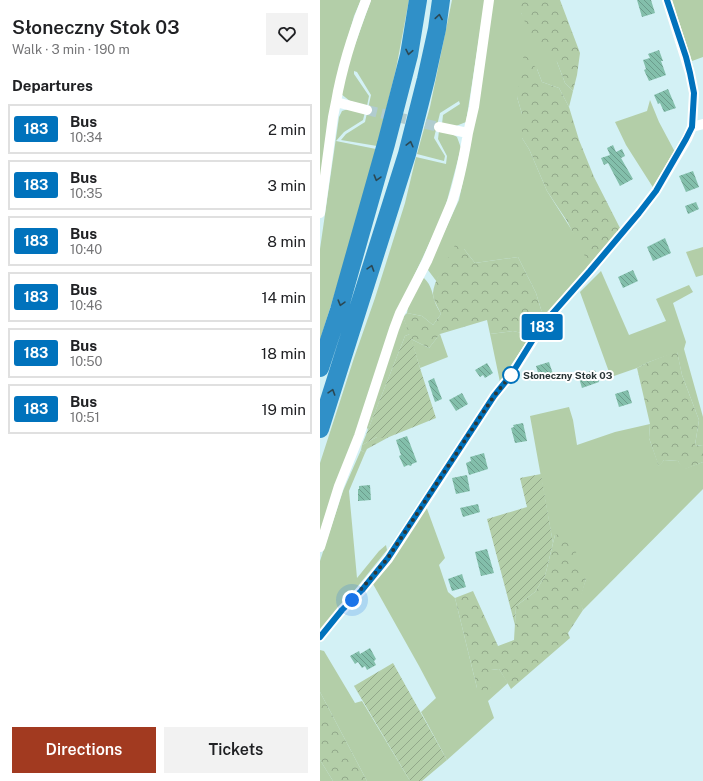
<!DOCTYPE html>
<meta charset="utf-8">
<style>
body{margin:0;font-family:"Public Sans",sans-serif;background:#f2f2f2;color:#202124;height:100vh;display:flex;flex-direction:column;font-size:15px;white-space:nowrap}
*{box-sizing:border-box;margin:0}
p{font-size:13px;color:#757577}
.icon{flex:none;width:22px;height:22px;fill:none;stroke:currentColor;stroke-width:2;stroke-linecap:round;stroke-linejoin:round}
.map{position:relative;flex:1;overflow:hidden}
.panel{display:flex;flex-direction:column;background:#fff;width:320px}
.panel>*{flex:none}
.badge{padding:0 8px;border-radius:3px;font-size:14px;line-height:26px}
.you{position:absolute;width:20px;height:20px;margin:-10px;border:3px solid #fff;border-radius:50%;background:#1a73e8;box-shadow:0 0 0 6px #1a73e833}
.map>.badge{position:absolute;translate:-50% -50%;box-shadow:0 0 0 2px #fff}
h2{padding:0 12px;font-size:15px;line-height:36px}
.round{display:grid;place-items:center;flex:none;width:42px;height:42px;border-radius:0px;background:#f2f2f2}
.headline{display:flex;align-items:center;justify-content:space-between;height:68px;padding:0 12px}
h1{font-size:19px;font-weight:600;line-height:30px}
.action{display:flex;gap:8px;margin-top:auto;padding:8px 12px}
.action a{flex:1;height:46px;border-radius:0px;background:#a23a20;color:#fff;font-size:16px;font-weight:600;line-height:46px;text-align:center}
.action a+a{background:#f2f2f2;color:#202124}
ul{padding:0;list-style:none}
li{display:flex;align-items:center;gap:12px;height:50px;margin:0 8px 6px;padding:0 4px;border:2px solid #e0e0e0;border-radius:0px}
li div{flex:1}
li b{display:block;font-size:15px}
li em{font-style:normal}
li .badge{min-width:44px;font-weight:700;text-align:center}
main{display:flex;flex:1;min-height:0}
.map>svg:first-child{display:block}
.grass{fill:#b3cea8}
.forest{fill:url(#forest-crowns)}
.garden{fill:url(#garden-furrows)}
.building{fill:url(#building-back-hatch)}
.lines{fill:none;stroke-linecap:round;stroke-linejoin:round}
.minor-tunnel{stroke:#b1cccf;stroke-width:10;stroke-dasharray:10 5;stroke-linecap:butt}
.minor{stroke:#fff;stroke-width:10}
.motorway{stroke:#3090c8;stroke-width:18}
.oneway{stroke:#2b4854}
.line-casing{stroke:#fff;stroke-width:9}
.line{stroke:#0072bc;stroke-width:6}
.walk{stroke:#2a3637;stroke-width:4;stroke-dasharray:0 7.2}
.stop-dot{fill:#fff;stroke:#0072bc;stroke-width:2}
.labels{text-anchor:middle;stroke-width:4;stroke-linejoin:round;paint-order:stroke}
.stop-label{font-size:10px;font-weight:bold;fill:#2a3637;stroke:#fff;text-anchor:start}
</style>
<main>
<section class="panel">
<div class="headline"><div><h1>Słoneczny Stok 03</h1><p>Walk · 3 min · 190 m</p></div><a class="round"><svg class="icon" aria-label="heart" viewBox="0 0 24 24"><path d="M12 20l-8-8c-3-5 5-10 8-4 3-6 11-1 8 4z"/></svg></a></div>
<h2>Departures</h2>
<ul>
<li><span class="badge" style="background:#0072bc;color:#fff">183</span><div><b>Bus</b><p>10:34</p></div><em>2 min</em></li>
<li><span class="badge" style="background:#0072bc;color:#fff">183</span><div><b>Bus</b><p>10:35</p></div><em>3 min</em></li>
<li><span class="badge" style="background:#0072bc;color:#fff">183</span><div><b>Bus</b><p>10:40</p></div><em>8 min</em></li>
<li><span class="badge" style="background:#0072bc;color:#fff">183</span><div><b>Bus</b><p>10:46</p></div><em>14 min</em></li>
<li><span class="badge" style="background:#0072bc;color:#fff">183</span><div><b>Bus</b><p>10:50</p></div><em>18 min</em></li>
<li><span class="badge" style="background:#0072bc;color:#fff">183</span><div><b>Bus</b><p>10:51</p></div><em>19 min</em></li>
</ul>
<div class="action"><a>Directions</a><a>Tickets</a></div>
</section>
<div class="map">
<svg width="383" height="781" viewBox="0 0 383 781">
<defs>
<pattern id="forest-crowns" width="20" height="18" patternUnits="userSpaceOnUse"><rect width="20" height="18" fill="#b3cea8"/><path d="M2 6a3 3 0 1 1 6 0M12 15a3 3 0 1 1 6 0" fill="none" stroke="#92a88a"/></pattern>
<pattern id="garden-furrows" width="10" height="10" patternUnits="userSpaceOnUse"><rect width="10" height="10" fill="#b3cea8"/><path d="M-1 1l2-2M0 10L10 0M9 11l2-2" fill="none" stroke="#92a88a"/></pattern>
<pattern id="building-back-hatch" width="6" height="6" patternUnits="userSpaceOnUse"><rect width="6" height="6" fill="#83bfab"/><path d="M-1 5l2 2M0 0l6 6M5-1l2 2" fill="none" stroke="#6b9c8c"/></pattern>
</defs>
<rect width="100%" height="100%" fill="#d3f1f5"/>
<path class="grass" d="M0 0H41L34 16 14 89 0 186Z
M51 0H89L76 69 57 146 21 140 26 134 45 122 51 95 37 72 34 71V74L49 96 47 106 30 101 21 94 28 64Z
M132 0H165L146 122 136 126 122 124 123 115 140 104 139 101 120 113 114 138 125 156 124 161 97 154 110 107Z
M173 0H201V13L237 62 245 83 253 91 249 107 239 88 222 82 217 69 197 97 202 114V138L209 149 227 191 272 262 224 319 216 293 198 257 155 263 144 249 118 277 117 282 108 270 109 265 139 200 150 147Z
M351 0H383V57L372 61Z
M330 100 339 122 355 152 334 189 306 145 295 122 327 111Z
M28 109 45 112 43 120 24 132 16 141 56 149 33 235 0 340V249L19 117 22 111Z
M119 131 132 134 137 137 141 148 124 212 94 276 0 537V463L34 358 55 298 85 203 96 157 126 164 127 156 118 139Z
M383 247V275L376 277 366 252Z
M281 271 309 335 346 321 336 299 369 285 373 292 353 303 366 342 364 349 383 417V446L375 445 379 420 362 375 357 352 329 362 317 368 294 376 289 372 260 292Z
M104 278C112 286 112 293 115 302 116 306 119 310 121 314L113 325 102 316 87 313 88 307 102 279Z
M83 317 90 334 85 336 48 430 45 423 78 328Z
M193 331 211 335 180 382 170 334Z
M120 334 128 357 100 368 91 339 109 348Z
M249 407 253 420 257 445 295 432 330 424 329 438 339 466 344 460 358 461 364 469 383 462V489L263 610 259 600 266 579 235 535 233 543 210 416Z
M41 450 45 453 29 491 37 578 59 551 66 545 67 550 0 633V561L23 491Z
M106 506 125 558 119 565 128 592 135 598 157 688 171 687V670L179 669 188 683 168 701 174 718 127 760 101 712 116 698 99 666 53 584Z
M0 650 4 651 35 703 42 701 90 781H47L0 692Z
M0 760 13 781H0Z"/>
<path class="forest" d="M201 0H240L260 53 257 75 253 91 245 83 237 62 230 60 208 29 201 13Z
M204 53 217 69 222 82 239 88 249 107 259 140 274 177 301 230 272 262 264 255 247 221 227 191 209 149 202 138V114L197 97Z
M135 245 144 249 155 263 198 257 216 293 224 319 211 335 193 331 170 334 167 320 120 334 109 348 91 339 83 317 87 313 102 316 113 325 121 314C118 307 113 300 113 293 114 279 129 257 135 245Z
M357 351 362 375 379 420 375 445 383 446V462L363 470 358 461 344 460 339 467 329 438 330 424 317 368 329 362Z
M57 437H69L47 449 45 453 41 450 42 445Z
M244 533 254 547 266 579 260 600 263 610 248 633 250 638 191 689 179 669 171 670V687L161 695 157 688 135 598 153 591 178 646 194 640 196 606 215 592 225 576 235 535Z
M0 692 47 781H13L0 760Z"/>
<path class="garden" d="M90 334 100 368 116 418 69 437H57L42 445 85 336Z
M221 474 233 543 225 576 215 592 196 606 195 625 167 519 207 507 200 478Z
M73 663 127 760 102 781H90L34 686Z"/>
<path class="building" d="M317 0H331L335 13 322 17Z
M339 50 343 61H341L346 75 329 81 324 70 326 69 323 60 330 58 328 54Z
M348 89 356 108 344 112 340 103 338 104 334 95Z
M293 145 296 152 302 149 305 156 301 158 313 179 300 186 288 163 284 165 281 158 290 155 287 148Z
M373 171 379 187 366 192 359 176Z
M376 202 379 209 368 214 365 206Z
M345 238 351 253 333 261 327 247Z
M313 270 318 281 303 288 298 277Z
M229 362 233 374 220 379 216 366Z
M167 363 173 373 165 378 163 375 160 377 155 370Z
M275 370 279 382 262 388 258 375Z
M114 378 122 399 115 402 108 381Z
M308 390 312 403 299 407 295 394Z
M142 393 148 404 136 411 129 400Z
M203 423 207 441 195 443 191 428 194 427 193 425Z
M87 436 97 462 92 464 91 466 88 465 84 467 79 456 81 455 76 440Z
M164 453 168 469 149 475 146 463 151 461 150 457Z
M147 475 150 491 136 494 132 478Z
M50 485 51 500 38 501V489H39V486Z
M158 504 160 512 143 517 140 508Z
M167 549 174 573 161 576 155 552Z
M142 574 146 587 132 591 128 579Z
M50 648 56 659 54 661 56 665 47 670 45 666 42 668 38 662 35 664 30 656 39 651 40 654Z"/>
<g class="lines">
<path class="minor-tunnel" d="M47 110 119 127"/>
<path class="minor" d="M46 0C33 33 22 67 16 102L47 110
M119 127 148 133 154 107 169 0
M372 127 383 124
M0 213 13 117 16 102
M0 547 19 486 39 436 74 329 80 313 107 261 132 202C140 180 144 156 148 133
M0 637 22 610 42 590 68 559 174 396 191 375 214 339 232 314 270 271 319 213 336 191 367 139 372 127 374 93 370 73 347 0"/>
<path class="motorway" d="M0 368 19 310 66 144 89 55 98 0
M0 429 87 154 106 79 117 29 121 0"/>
</g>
<defs><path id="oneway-chevron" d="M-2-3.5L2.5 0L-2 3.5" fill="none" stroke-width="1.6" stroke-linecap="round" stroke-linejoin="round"/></defs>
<g class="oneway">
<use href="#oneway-chevron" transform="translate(119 17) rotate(-81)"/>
<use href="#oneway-chevron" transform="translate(89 52) rotate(101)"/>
<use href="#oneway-chevron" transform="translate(90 144) rotate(-76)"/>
<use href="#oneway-chevron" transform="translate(57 178) rotate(106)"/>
<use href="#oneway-chevron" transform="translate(51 268) rotate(-72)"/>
<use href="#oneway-chevron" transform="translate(21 303) rotate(106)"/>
<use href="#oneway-chevron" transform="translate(12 392) rotate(-72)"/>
</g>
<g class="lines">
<defs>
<path id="line" d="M0 637 22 610 42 590 68 558 174 396 191 375 214 338 232 314 270 271 319 213 336 191 366 139 372 127 374 93 370 73 366 57 347 0"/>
</defs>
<use href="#line" class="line-casing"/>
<use href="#line" class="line"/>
<path class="walk" d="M32 600 68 558 174 396 191 375"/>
</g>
<circle class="stop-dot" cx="191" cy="375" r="8"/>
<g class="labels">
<g class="stop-label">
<text x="203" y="379">Słoneczny Stok 03</text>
</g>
</g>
</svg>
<div class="you" style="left:32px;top:600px"></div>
<b class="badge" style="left:222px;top:327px;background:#0072bc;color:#fff">183</b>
</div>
</main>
